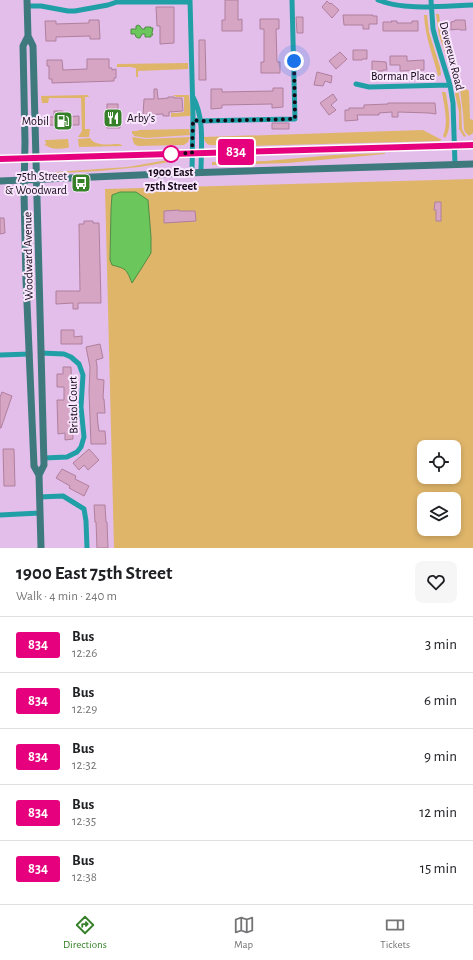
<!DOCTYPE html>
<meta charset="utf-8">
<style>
body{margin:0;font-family:"Alegreya Sans",sans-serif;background:#f6f6f6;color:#202124;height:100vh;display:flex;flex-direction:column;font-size:15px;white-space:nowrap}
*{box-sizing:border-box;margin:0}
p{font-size:13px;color:#757577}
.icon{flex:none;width:22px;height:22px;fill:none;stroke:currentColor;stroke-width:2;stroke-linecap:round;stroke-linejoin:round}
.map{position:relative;height:548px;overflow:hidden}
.drawer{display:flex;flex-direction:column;background:#fff;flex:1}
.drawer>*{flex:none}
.badge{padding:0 8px;border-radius:3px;font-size:14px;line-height:26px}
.buttons{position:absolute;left:417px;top:440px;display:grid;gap:8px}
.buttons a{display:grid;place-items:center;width:44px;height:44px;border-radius:8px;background:#fff;box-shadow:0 2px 6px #0003;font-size:20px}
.you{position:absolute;width:20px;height:20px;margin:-10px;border:3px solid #fff;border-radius:50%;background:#1a73e8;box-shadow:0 0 0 6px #1a73e833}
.map>.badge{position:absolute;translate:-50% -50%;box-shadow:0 0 0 2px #fff}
.round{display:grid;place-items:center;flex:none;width:42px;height:42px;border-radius:8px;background:#f6f6f6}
.head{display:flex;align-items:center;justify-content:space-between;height:68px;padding:0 16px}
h1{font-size:19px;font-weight:700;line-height:30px}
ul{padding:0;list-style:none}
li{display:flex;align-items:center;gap:12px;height:56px;padding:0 16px;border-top:1px solid #e0e0e0}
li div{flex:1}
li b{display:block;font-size:15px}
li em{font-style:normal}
li .badge{min-width:44px;font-weight:700;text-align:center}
.menu{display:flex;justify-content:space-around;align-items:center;height:56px;border-top:1px solid #e0e0e0;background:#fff;font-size:11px;color:#757577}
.menu a{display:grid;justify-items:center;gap:2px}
.menu .on{color:#358028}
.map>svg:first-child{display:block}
.green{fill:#dfb56a;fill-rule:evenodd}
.water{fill:#6bc65c;stroke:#518d47}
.building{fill:#d7a5c4;stroke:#af7f9d}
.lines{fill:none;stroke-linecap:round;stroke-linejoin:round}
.street{stroke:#219fa7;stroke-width:5}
.secondary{stroke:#3e797d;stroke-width:7}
.line-casing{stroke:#fff;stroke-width:9}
.line{stroke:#e6007e;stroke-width:6}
.walk{stroke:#140716;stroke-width:4;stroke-dasharray:0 7.2}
.stop-dot{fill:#fff;stroke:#e6007e;stroke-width:2}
.labels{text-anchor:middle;stroke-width:4;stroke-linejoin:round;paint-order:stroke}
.street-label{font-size:12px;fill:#140716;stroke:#f9e7fd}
.poi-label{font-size:12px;fill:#140716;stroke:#f9e7fd;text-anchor:end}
.stop-label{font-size:12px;font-weight:bold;fill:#140716;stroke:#f9e7fd}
</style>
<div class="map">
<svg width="473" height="548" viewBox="0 0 473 548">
<rect width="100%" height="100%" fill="#e3beea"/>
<path class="green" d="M436 14H439L442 37 453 69 451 70 439 35Z
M424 15H427L429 32 440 67 441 75 438 76C433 55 425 37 424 15Z
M188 63V69L138 71V77H136V68H133L132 67H117V64Z
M460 89H466L469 91 470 119 473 120V133L469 136 465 132 464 129 463 113Z
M457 90H458L461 105 462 129 463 131 466 136 464 137 459 129V112L455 94Z
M442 92H445L446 94C448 106 453 128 445 138L443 136C449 122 444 106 442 92Z
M88 95 89 97H85V129H90L89 137H78L82 131 81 98H49L48 103H42L41 96Z
M173 95H189L191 115 190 116 171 117V113H178L184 112V97H176Z
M189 129 190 135 146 138 134 136 133 134H132V131H137L139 130Z
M423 130 442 140 439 141 247 146 210 145C206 144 204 141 204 137Z
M132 137 145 139 190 137 188 142 184 145 138 146 134 144Z
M90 138C96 147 109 144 119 144L122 145V146L79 147 78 139Z
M68 139 69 147 67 148C58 149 51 150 44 144H46L45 140H48Z
M385 153V154L288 163 212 165V162L266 161 334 155Z
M173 159 175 160V161L139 167 99 171 59 173 55 172 128 167Z
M473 179V548H114L105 189ZM424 447H454V477H424ZM424 499H454V529H424Z"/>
<path class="water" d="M138 25 140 26 142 29H145V27H151V28H153L152 33 153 35H151V37H145V34H142L140 38H138L136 37 135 34H131V29H136V26Z
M120 192H136L148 200 151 237V253L141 269 132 283C126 268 126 269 112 265L110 260 111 209 112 195Z"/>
<path class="building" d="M225 0H238V20L242 19V31H222V20H225Z
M327 1 330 4 331 3 339 10 332 18 322 7Z
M156 7H174V43L160 44V26H157Z
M343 15H373V16H377V24H369V29H363V25H344Z
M296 17H303V33H297Z
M260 19H279V29H276L277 62H280V73H261V62H264V29H260Z
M89 20H99L100 39H90V36L56 37V41H46L45 21H56V24L89 23Z
M455 20H465L466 30H460L459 29 451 30V22L455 21Z
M391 21H397V23H412V21H418V31H383V22H392Z
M199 40H205L206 80H199Z
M353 50H367V59H362V60H353Z
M340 52 347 59 336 69 329 61Z
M390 56H407V61L424 60V70L400 71V65H390Z
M87 59H109V68H112V70L116 69V78H114V81L52 83V79H49V66H47V60H62L63 70 87 69Z
M372 61 386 62 387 70H383V71H372Z
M317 72 332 76 331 83 325 81 323 86 314 85Z
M273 88H283V107L272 108V104L222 105V108L211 109V89H222V92L273 91Z
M154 89H157L158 99 168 98V97H174V98H182L183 111 169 112V116H163V114L143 115 144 99H154Z
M333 94 337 100 331 105 336 110 329 115 320 103Z
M388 103H435L436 114 429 113 398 112V117H392V112L379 113V115H357L358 120 345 121V110H349V108H364V105L388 104Z
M107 104H118V116H120V128H107L106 113H107Z
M54 111H63V117L79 116V125H46V117H54Z
M272 123H289V129H272Z
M435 202H441V221H436V210H434Z
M179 210V211H195L196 221 164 223V211Z
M0 218H4L5 233 0 234Z
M84 221H93V223H99L101 303H78V309H73V303L56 304V291H80L79 224H84Z
M61 330H74V337L82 336V344H61Z
M100 344 103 358 96 360 97 366V379L104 380 103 399H104L105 413H97L98 424 99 431H105L106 444H91L89 392 90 367 86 347Z
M63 367H71L73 439 65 440V433L58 434 57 400H64V387H57V374H63Z
M2 392 12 396 1 428H0V397Z
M3 449H14L15 486H4Z
M89 449 99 460 88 470 84 465 79 470 73 463Z
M418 454H424V467H419Z
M62 469 76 476 75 479 89 486 84 496 69 488 70 486 56 478Z
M94 505H105L106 522H107L108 548H97L96 522H95Z"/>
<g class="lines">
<path class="street" d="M190 0 193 115 192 172
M378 0C405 11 444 6 473 5
M431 0 433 29 436 40 450 85 453 103 455 165
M27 6H41L68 11H75L108 5 117 2H190
M356 84 369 87 450 85
M193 97C205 119 201 147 201 172
M193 120 200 121 295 119 292 0
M41 353 64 354 71 357 79 364 83 375 81 407 84 437 81 447 77 452 67 457 44 458
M0 355 30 354
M39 497 63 496 84 509 86 521 87 548
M0 515 40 513"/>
<path class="secondary" d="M27 0 28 36 23 46 25 142 24 193 26 280 34 466 39 475 41 548
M28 36 33 46 44 465 39 475
M0 159 473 145
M0 181 186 173 473 164"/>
</g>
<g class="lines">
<defs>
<path id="line" d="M0 159 473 145"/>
</defs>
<use href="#line" class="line-casing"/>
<use href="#line" class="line"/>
<path class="walk" d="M171 154 192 153 193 120 200 121 295 119 294 61"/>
</g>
<defs>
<symbol id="restaurant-square" viewBox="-11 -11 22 22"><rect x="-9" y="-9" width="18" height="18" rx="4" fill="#358028" stroke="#f9e7fd"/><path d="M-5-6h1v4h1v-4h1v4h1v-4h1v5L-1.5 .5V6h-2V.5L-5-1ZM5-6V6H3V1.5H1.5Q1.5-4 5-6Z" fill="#fff"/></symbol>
<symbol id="fuel-square" viewBox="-11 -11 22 22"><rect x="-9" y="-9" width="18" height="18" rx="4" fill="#358028" stroke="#f9e7fd"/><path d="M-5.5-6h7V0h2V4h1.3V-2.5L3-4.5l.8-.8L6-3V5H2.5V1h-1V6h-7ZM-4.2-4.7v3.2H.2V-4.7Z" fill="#fff"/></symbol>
<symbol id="bus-square" viewBox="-11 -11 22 22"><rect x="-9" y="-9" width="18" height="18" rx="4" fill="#358028" stroke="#f9e7fd"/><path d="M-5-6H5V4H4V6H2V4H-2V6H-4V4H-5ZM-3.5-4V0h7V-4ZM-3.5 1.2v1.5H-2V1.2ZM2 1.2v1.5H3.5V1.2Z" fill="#fff"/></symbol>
</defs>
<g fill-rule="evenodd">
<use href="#restaurant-square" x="102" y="107" width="22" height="22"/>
<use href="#fuel-square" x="52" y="110" width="22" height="22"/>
<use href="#bus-square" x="70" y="172" width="22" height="22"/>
</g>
<circle class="stop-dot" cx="171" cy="154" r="8"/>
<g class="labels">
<g class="street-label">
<text transform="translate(452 56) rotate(76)" y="4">Devereux Road</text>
<text x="403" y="80">Borman Place</text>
<text transform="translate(28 256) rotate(-91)" y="4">Woodward Avenue</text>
<text transform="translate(73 405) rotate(-91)" y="4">Bristol Court</text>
</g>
<g class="poi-label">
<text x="127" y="122" text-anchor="start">Arby's</text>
<text x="49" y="125">Mobil</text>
<text x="67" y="180">75th Street<tspan x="67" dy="14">&amp; Woodward</tspan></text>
</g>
<g class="stop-label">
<text x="171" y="176">1900 East<tspan x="171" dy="14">75th Street</tspan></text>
</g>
</g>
</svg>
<div class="buttons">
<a><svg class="icon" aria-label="locate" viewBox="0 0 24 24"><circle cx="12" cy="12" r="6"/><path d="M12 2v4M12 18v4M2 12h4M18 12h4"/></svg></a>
<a><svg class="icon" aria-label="layers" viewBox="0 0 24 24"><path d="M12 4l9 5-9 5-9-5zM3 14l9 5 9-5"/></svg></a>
</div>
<div class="you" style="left:294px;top:61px"></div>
<b class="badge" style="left:236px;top:152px;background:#e6007e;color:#fff">834</b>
</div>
<section class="drawer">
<div class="head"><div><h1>1900 East 75th Street</h1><p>Walk · 4 min · 240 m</p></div><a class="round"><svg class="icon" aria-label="heart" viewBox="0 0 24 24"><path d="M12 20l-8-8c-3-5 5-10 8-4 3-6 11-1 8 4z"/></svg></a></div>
<ul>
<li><span class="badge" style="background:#e6007e;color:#fff">834</span><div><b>Bus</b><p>12:26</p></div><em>3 min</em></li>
<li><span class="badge" style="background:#e6007e;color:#fff">834</span><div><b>Bus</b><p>12:29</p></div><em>6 min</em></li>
<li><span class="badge" style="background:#e6007e;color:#fff">834</span><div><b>Bus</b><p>12:32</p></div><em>9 min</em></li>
<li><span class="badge" style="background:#e6007e;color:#fff">834</span><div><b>Bus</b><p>12:35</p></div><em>12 min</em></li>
<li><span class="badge" style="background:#e6007e;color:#fff">834</span><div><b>Bus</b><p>12:38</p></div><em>15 min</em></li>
</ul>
</section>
<nav class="menu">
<a class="on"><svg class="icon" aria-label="directions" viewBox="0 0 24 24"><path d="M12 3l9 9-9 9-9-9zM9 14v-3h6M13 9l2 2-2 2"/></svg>Directions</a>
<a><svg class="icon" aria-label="map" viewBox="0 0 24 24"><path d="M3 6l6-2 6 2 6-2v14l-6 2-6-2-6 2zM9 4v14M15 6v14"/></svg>Map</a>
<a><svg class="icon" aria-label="tickets" viewBox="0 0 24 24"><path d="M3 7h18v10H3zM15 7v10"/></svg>Tickets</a>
</nav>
